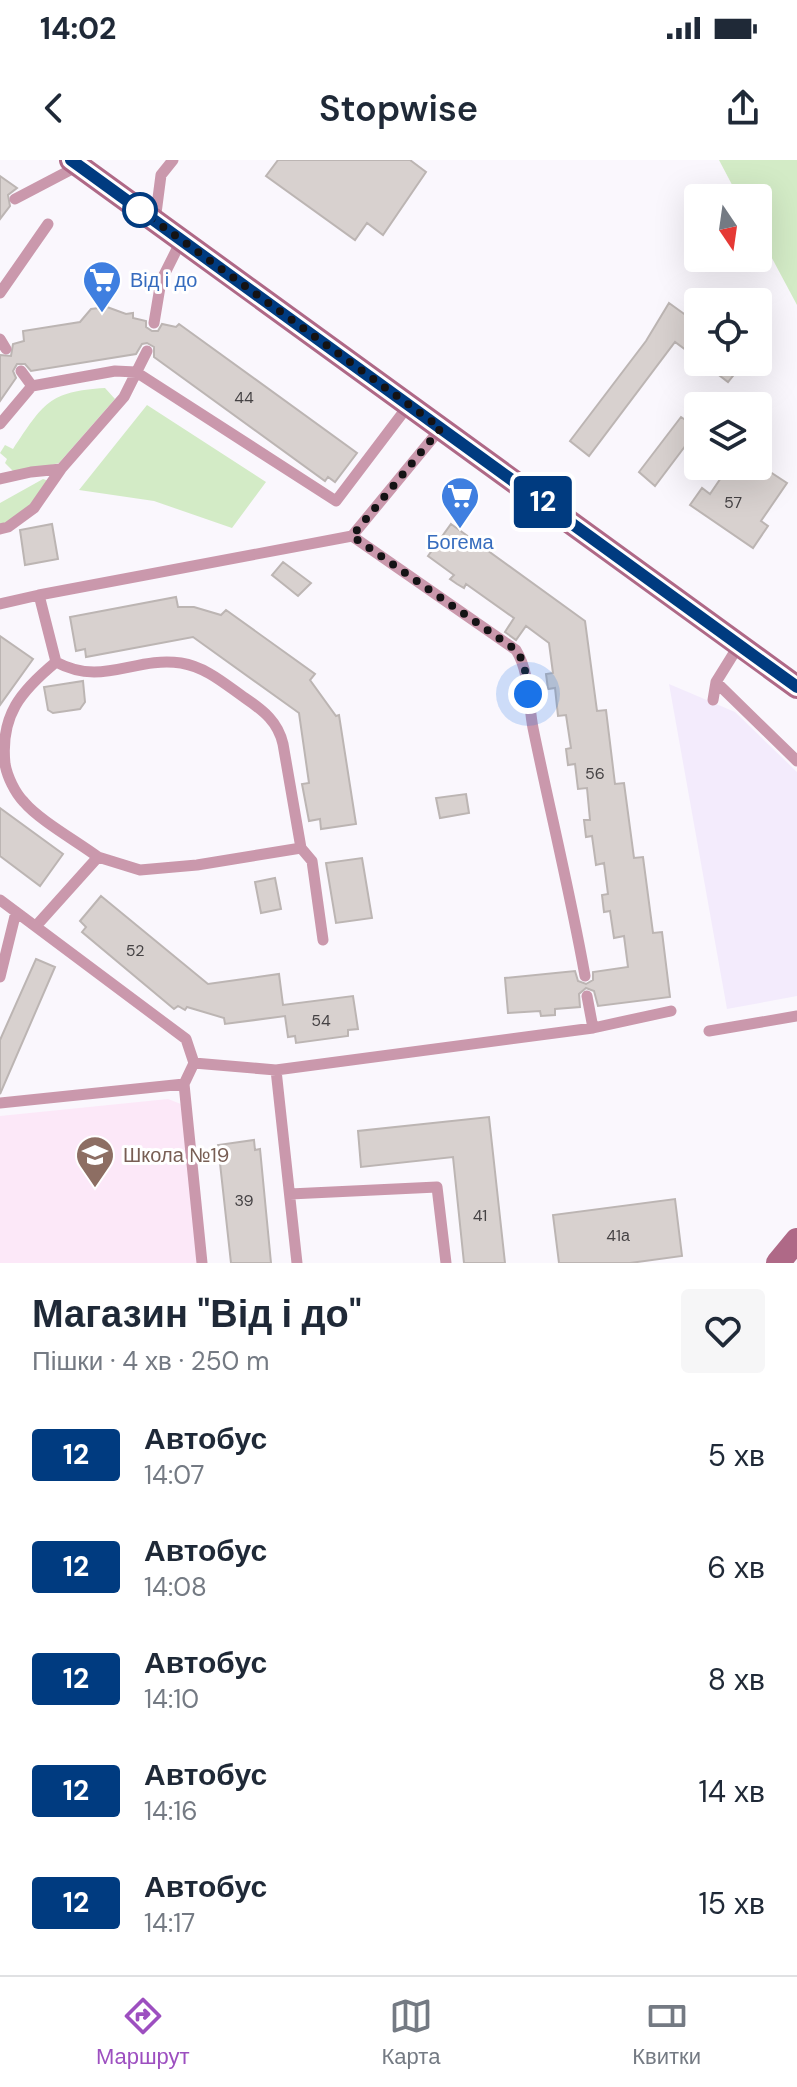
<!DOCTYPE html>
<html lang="uk">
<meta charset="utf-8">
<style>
body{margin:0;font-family:"DM Sans",sans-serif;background:#f6f6f7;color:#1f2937;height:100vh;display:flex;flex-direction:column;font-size:30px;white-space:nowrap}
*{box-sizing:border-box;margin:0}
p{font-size:26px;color:#747a83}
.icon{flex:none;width:44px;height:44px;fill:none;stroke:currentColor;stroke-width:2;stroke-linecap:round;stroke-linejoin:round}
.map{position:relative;height:1103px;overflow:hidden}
.side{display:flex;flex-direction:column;background:#fff;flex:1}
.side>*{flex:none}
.badge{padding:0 16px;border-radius:6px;font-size:28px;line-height:52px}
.needle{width:52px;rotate:167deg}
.tools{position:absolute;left:684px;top:24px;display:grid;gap:16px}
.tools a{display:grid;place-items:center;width:88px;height:88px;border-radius:8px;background:#fff;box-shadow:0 8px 32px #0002;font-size:40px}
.you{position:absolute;width:40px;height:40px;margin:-20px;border:6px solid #fff;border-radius:50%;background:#1a73e8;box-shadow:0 0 0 12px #1a73e833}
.map>.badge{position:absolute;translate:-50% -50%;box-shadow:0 0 0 4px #fff}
.round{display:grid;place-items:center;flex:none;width:84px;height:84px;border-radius:8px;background:#f6f6f7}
.headline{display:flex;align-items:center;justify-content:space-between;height:136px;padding:0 32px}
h1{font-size:38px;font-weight:600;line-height:60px}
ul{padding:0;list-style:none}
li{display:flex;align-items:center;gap:24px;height:112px;padding:0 32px}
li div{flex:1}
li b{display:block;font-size:30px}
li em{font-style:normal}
li .badge{min-width:88px;font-weight:700;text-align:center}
.status{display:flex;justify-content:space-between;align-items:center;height:56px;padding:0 40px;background:#fff;direction:ltr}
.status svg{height:22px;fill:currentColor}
header{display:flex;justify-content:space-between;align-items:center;height:104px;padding:0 32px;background:#fff;font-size:36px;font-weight:600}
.tabs{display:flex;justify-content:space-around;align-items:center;height:112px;border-top:2px solid #e0e1e3;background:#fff;font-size:22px;color:#747a83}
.tabs a{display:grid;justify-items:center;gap:4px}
.tabs .selected{color:#9d4fc0}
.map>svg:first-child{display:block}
.commercial{fill:#f3ebfc}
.education{fill:#fce8f8}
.green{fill:#d3ebc6}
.building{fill:#d8d1cf;stroke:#bcb5b3;stroke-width:2}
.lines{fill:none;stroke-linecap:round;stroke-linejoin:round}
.service{stroke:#ca98ac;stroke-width:11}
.secondary{stroke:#af6987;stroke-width:24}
.line-casing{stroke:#fff;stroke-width:18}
.line{stroke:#003b80;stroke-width:12}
.walk{stroke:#141315;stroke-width:8;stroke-dasharray:0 14.4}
.stop-dot{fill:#fff;stroke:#003b80;stroke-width:4}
.labels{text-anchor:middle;stroke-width:6;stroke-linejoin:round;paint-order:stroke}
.number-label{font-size:16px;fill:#454244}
.shop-label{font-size:20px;fill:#366cbe;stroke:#fff;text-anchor:start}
.education-label{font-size:20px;fill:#785e54;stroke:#fff;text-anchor:start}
</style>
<div class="status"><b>14:02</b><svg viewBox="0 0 49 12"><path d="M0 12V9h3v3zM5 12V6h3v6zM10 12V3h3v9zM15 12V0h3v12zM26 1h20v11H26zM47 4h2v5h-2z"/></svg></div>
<header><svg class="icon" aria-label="back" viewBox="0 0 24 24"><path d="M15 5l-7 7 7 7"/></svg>Stopwise<svg class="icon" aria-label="share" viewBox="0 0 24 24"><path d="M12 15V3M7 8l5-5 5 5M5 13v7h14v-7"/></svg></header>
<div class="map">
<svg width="797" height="1103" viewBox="0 0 797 1103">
<rect width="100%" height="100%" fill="#faf7fd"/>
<path class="commercial" d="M669 524 735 552 797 612V836L727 849Z"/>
<path class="education" d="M168 939 181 944 197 1103H0V956Z"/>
<path class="green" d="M719 0H797V145L758 72V38H739Z
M105 228 115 239 59 303 16 314 5 303 7 299 0 293 5 285 13 289C43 244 49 231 105 228Z
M147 245 266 322 232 368 154 341 79 330Z
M43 319 49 321 29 349 0 367V343Z"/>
<path class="building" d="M278 0H410L426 12 383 75 367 63 355 80 266 16Z
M0 16 17 28 8 35 10 46 0 59Z
M669 143 698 164V199L675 182 589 296 570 281 646 181Z
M107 147 126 154 133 153V158L146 161V167L152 171H158L162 164 176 167 179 164 357 293 335 322 328 317 325 321 154 197V187L147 183 142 184 136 194 31 211 25 204H17L13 211 16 218 0 241V195L11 196 13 184 24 181 23 171 80 162 91 149Z
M702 202H744L728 222Z
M681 257 698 269 655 326 639 312Z
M729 306H761L787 323 761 361 768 366 753 388 690 345 702 328 710 334Z
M52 364 58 399 25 405 20 370Z
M451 364 585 461 597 551 606 550 615 624 624 623 634 698 643 697 653 773 662 772 670 837 598 846 594 831 586 828 579 834 580 847 555 849V855L541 856 540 851 508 853 505 818 575 811 578 821 586 824 593 820V812L628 807 624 776 614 778 610 751 604 752 602 735 608 734 604 703 596 705 592 676 586 677 584 660H590L587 628 578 629 575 604 568 605 566 589 571 588 566 555 558 556 555 528 548 529 546 514 553 513 549 483 526 466 516 480 505 472 514 458 466 424 464 428 457 424 450 419 454 415 428 396Z
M283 402 311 423 298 436 272 415Z
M176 437 178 447H194L221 455 226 450 315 514 310 520 336 556 339 555 356 664 321 669 320 659 309 661 302 624 309 623 299 553 193 477 86 497 85 489 76 491 70 457Z
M0 476 33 499 0 545Z
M83 521 85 542 80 549 53 553 48 550 44 527Z
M466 634 469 653 440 658 436 638Z
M0 648 63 694 40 726 0 696Z
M362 698 372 758 336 763 326 703Z
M275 718 281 749 261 753 255 722Z
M101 736 208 824 279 814 283 845 353 836 358 869 348 870V876L296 883 295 876 288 877 285 856 225 864 224 858 187 847 185 850 178 846 174 849 82 772 86 767 80 761Z
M36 799 55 807 0 934V880Z
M489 957 505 1103H464L453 997 361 1007 358 971Z
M254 980 255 990 260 989 271 1103H231L218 985Z
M675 1039 682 1096 630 1103H559L553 1055Z"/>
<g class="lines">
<path class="service" d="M15 39 78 6
M155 61 161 15 173 0
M0 133 48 64
M154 163 161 121 181 81
M0 179 6 189
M21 211 32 226 115 211 136 212 336 341 408 246
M0 264 32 226
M0 319 31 312 61 309
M0 369 8 367 34 348 61 309 124 237 147 191
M352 376 516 490C530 513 528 542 533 568 550 651 570 732 585 816
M39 435 352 376 441 268
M0 444 39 435 56 502C102 527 135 496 181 503 206 507 225 524 245 538 264 551 278 562 283 584L301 688 312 701 323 780
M716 522 797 601
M713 540 716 522 739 485
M98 697 140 710 197 705 301 688
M0 740 186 879 194 903 184 924 0 943
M36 766 98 697C78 682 39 660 24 642 15 633 7 616 5 604 0 555 21 531 56 502
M0 817 16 752
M587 836 593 868
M709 871 797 856
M194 903 276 910 593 868 671 851
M276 910 297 1103
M184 924 202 1103
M290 1034 437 1027 446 1103"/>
<path class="secondary" d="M71 0 797 527
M778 1103 797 1080"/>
</g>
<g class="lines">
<defs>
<path id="line" d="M71 0 797 527"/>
</defs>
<use href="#line" class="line-casing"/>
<use href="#line" class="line"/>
<path class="walk" d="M140 50 441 268 352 376 516 490 524 503 528 534"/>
</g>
<defs>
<symbol id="supermarket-pin" viewBox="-11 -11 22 30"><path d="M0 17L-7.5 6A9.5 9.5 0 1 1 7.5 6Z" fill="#3f7fe0" stroke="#fff"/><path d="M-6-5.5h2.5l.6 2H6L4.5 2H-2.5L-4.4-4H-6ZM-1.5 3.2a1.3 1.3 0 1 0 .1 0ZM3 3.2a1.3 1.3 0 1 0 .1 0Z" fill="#fff"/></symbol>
<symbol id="school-pin" viewBox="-11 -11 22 30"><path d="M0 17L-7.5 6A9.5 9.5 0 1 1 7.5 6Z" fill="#8d6e63" stroke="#fff"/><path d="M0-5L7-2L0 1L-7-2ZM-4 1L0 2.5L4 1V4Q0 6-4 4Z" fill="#fff"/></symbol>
</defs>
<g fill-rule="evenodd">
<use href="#supermarket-pin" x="80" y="98" width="44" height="60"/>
<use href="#supermarket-pin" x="438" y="314" width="44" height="60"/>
<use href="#school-pin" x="73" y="973" width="44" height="60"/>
</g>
<circle class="stop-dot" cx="140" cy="50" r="16"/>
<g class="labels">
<g class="number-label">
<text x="244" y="243">44</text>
<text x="733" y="348">57</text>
<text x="595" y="619">56</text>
<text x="135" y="796">52</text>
<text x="321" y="866">54</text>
<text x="244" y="1046">39</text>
<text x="480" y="1061">41</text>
<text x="618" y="1081">41а</text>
</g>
<g class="shop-label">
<text x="130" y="127">Від і до</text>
<text x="460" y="389" text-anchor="middle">Богема</text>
</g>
<g class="education-label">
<text x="123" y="1002">Школа №19</text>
</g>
</g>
</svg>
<div class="tools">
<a><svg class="needle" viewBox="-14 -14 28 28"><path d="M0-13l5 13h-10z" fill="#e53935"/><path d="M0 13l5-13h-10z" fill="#747a83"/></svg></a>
<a><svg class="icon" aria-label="locate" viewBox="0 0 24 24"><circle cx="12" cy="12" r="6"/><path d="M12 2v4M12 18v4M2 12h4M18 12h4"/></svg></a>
<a><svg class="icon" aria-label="layers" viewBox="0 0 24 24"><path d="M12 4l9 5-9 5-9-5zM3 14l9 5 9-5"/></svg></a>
</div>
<div class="you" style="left:528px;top:534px"></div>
<b class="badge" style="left:543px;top:342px;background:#003b80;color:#fff">12</b>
</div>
<section class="side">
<div class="headline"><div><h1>Магазин &quot;Від і до&quot;</h1><p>Пішки · 4 хв · 250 m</p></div><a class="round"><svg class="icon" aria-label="heart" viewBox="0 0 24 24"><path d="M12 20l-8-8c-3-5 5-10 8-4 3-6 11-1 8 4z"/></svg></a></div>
<ul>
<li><span class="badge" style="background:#003b80;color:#fff">12</span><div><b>Автобус</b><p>14:07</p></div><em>5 хв</em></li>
<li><span class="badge" style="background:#003b80;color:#fff">12</span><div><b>Автобус</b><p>14:08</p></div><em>6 хв</em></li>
<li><span class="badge" style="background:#003b80;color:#fff">12</span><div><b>Автобус</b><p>14:10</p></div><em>8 хв</em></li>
<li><span class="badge" style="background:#003b80;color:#fff">12</span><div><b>Автобус</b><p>14:16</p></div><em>14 хв</em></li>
<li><span class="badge" style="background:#003b80;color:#fff">12</span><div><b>Автобус</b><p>14:17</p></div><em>15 хв</em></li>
</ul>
</section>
<nav class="tabs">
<a class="selected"><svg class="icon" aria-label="directions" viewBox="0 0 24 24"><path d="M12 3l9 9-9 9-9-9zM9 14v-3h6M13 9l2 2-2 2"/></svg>Маршрут</a>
<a><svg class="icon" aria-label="map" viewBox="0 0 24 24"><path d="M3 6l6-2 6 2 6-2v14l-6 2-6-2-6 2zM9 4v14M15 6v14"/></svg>Карта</a>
<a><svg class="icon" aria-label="tickets" viewBox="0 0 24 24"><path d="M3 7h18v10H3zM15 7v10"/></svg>Квитки</a>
</nav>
